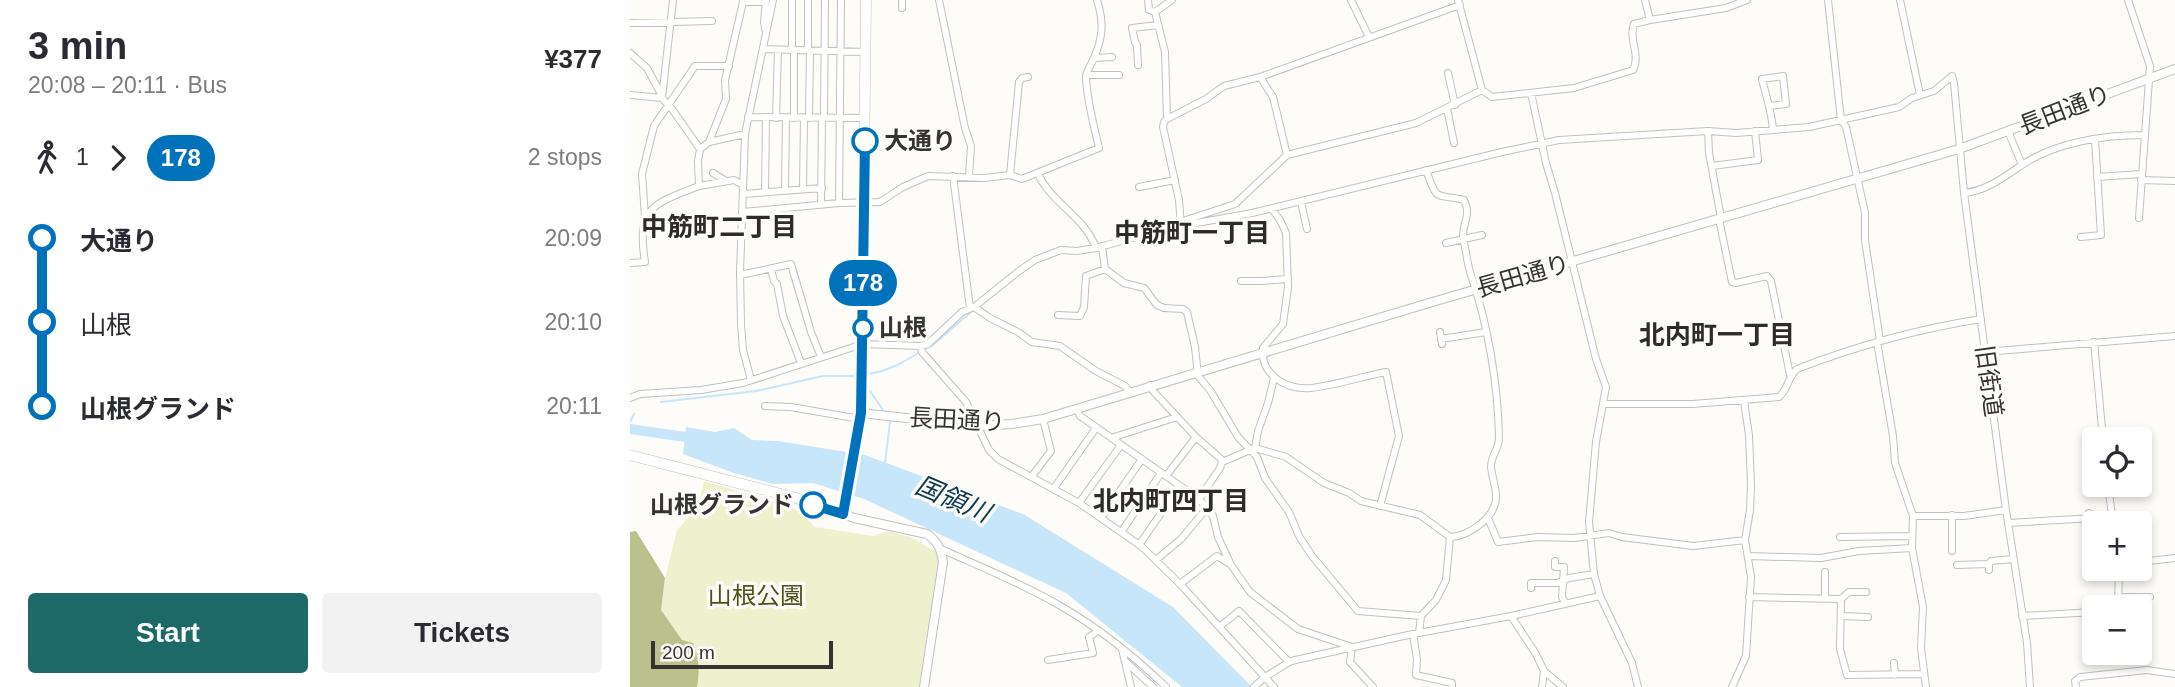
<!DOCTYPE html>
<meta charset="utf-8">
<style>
body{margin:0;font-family:Helvetica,"Noto Sans JP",sans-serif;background:#f2f2f3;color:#2b2b33;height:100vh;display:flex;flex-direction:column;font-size:26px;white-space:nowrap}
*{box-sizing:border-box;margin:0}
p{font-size:23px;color:#7c7c81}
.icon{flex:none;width:38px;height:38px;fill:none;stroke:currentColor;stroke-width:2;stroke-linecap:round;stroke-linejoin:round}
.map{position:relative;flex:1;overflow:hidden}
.details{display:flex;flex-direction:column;background:#fff;width:630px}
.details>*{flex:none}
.badge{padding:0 14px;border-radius:23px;font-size:24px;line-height:46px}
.buttons{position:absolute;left:1452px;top:427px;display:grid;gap:14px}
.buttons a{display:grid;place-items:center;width:70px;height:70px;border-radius:7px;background:#fff;box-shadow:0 4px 10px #0003;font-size:35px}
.scale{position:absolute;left:21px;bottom:18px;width:182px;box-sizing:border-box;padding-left:7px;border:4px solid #353433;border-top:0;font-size:19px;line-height:24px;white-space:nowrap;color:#353433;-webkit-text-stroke:5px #fdfcf8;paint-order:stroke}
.map>.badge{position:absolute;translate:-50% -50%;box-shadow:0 0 0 4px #fff}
.legs{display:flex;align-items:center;gap:10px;height:77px;padding:0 28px;font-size:23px}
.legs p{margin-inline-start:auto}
.headline{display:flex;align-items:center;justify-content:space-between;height:119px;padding:0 28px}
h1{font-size:38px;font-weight:600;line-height:52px}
.action{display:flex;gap:14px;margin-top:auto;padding:14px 28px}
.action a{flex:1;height:80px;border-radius:7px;background:#1c6967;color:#fff;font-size:28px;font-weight:600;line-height:80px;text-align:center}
.action a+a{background:#f2f2f3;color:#2b2b33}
ul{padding:0 28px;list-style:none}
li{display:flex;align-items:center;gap:24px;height:84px;font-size:26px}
li i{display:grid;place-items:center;width:10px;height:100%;margin:0 9px;background:currentColor}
li i::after{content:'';width:18px;height:18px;margin:-9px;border:5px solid;border-radius:50%;background:#fff}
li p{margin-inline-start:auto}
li:first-child i{background:linear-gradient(#0000 50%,currentColor 0)}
li:last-child i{background:linear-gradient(currentColor 50%,#0000 0)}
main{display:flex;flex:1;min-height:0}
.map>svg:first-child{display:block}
.green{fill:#edf1cd}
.forest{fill:#bbc18d}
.water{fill:#c7e6f9}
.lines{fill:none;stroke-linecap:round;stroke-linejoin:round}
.stream{stroke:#c7e6f9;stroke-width:2}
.river{stroke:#c7e6f9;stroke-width:10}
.minor-casing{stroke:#c1c0bd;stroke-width:8}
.tertiary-casing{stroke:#c1c0bd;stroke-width:10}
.primary-casing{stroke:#c1c0bd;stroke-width:11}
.minor{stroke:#fff;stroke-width:6}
.tertiary{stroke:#fff;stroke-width:8}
.primary{stroke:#fff;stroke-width:10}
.line-1-casing{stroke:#fff;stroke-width:16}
.line-1{stroke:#0072bc;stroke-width:10}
.stop-1-dot{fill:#fff;stroke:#0072bc;stroke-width:3.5}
.labels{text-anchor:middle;stroke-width:7;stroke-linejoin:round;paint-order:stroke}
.street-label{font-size:24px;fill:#353433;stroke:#fdfcf8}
.stop-label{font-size:24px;font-weight:bold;fill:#353433;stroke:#fdfcf8;text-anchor:start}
.park-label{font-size:24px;fill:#4e5218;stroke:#fdfcf8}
.neighbourhood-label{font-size:26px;font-weight:bold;fill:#2d2c2a;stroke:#fdfcf8}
.water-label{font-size:26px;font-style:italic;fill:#0f3a50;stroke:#fdfcf8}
</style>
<main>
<section class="details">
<div class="headline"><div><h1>3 min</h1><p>20:08 – 20:11 · Bus</p></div><b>¥377</b></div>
<div class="legs"><svg class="icon" aria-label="walk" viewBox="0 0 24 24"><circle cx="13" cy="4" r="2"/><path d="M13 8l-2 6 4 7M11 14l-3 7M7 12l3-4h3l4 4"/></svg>1<svg class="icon" aria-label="forward" viewBox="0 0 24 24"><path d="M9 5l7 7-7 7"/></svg><b class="badge" style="background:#0072bc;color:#fff">178</b><p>2 stops</p></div>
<ul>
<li><i style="color:#0072bc"></i><b>大通り</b><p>20:09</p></li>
<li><i style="color:#0072bc"></i><span>山根</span><p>20:10</p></li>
<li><i style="color:#0072bc"></i><b>山根グランド</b><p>20:11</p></li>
</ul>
<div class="action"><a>Start</a><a>Tickets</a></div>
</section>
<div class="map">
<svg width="1545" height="687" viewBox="0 0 1545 687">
<rect width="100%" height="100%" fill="#fdfcf8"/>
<path class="green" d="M74 481 159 506C165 509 180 521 185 527L243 536 259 531 280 537 305 551 309 560 289 687H38L29 621 36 574 47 530 69 505Z"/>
<path class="forest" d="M6 531 35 578 31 610 52 640 63 643C69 658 70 671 67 687H0V532Z"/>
<path class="water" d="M56 427 85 432 104 428 122 440 148 441 235 455 393 514 543 607 622 687H552L436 593 234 499 183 483 143 484 104 473 53 454Z"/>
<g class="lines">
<path class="stream" d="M296 348 303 345 341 312
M237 374C257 372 274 362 290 352
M240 391 253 410
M31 402 126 391 193 376H226
M0 422 4 414
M255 463 260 422"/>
<path class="river" d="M0 429 69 439"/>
<defs>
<path id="minor" d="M43 0 32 98 42 109 70 149
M178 0V51
M309 0 335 128 341 146 339 177
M518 0 519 10 525 12
M542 0 525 12 535 52 537 119 534 122 533 127 549 200 551 226
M721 0 739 37
M828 0 852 90
M1198 0 1211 120 1216 127 1235 213V240L1250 341
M1270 0 1290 95
M1498 0 1520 66 1509 218
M272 8V0
M1020 20 1096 8 1117 0
M0 23 82 21
M135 29 134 22 136 0
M133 49 236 52
M162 50V0
M0 53 17 68 32 96
M464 58 482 57
M508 65 507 45 505 42 502 28 528 25
M818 73 825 105
M456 75H489
M630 77 643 97 657 155
M901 93 916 163 925 193 966 359 976 387 966 442 959 522 964 574 970 596 1002 663 1008 687
M0 95 32 98
M1139 106 1156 104 1153 76 1132 79C1136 96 1142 113 1143 130
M817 108 824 143
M118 117 235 118
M146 118 148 50
M164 118V51
M179 118 180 51
M194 118 195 0
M537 119 576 99 594 86 630 77 830 5
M1078 131 1079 153 1091 218
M1378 131 1392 165
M79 142 96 99 95 80 113 2H136
M1082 166 1128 160 1125 131
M83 173 96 181
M408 174C422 204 455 217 466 248
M380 175 389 82 392 78 398 77
M323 176 340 308
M1467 177 1511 174
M1511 180 1545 181
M69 186 104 180 113 185
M509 187 545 180
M173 189 174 118
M155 190 156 118
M135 192 136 118
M1334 193C1356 191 1374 177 1392 165 1426 142 1475 135 1514 135
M113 194 192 188
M671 202 677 229
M209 203 250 202 273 187 298 176 354 178 380 175 392 179 469 148C464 126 457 101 456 78 456 71 461 65 464 58 473 37 474 22 467 0
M191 204 192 118
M642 209 650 220 656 233 658 287 653 324 633 348C630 375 656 390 681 388 706 385 731 377 756 372L769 436 750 506
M112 212 209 203 211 0
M15 217 12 174 24 126 65 66H99
M1089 219 1102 282 1106 283 1137 276 1141 281 1160 375
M550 222 605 204 657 155 786 123 852 90 862 97 944 88 1003 70C1011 55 998 39 1004 24L1020 20 1015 0
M1451 237 1471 235 1465 139
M816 243 852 235
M472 246 475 269 494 283 514 288 527 305 534 308 553 309 557 312 565 347 568 376 580 390 608 437 627 457 635 478 659 512 669 536 682 556 728 611 791 616
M0 263 15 262C6 207 23 204 69 186L68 161 70 149 79 142 115 134
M141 269 144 281 147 284 153 316 171 363
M110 275 161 264 181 332 191 357
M611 281H631L658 279
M344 307 360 318 388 332 402 342 430 346 466 371 495 386 500 392
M428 315 450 316 454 307 456 276 475 269
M810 332 812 344
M811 339 856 332
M1247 342 1263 436 1265 463 1283 516 1282 548 1293 607 1291 648 1296 687
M1464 342 1473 439
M291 346 292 352 336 402 359 450 368 459 449 503 511 546 550 584 644 687
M1355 352 1545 336
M121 380 113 350 111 324 110 272 115 134 143 0
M520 385 523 391 566 437 591 459 592 462 590 468 569 499
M0 398 10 394 71 390 113 383 233 344 291 346 298 344 332 312 344 307 389 271 405 260 431 250 447 251 466 248 539 228 622 213 872 152 929 140 1078 131 1106 133 1179 127 1269 107 1282 98 1304 91 1322 76 1324 83 1334 193 1376 510 1397 643 1400 687
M974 404H1063L1149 397C1159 388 1157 378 1167 369 1226 346 1288 329 1351 319
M135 406 161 407 230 419
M446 408 450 416 569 499 583 516 588 537 601 565 620 592 668 629 722 647 720 662 743 687
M481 438 547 417
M625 448 656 457 694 483 719 493 731 501 790 515 820 537
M592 462 625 448 628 431 638 403 644 378
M402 476 421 451 413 419
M536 476 566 437
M1478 485 1483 523
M424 488 466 428
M449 503 491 445
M1459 513 1460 525
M1322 515V551
M1283 516H1334L1376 510
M471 518 512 459
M858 518 868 542 907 537 944 538 979 533 992 537 1063 546 1115 540
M1378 523 1482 517
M492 531 531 473
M1210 537 1282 536
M509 545 550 486
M311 549C351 567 391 583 429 605 467 627 504 656 536 687
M1118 556 1191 558 1229 551 1282 548
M526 560 552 538 577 508
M925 561V567H934L932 597 936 604
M1510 562 1545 558
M1327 565 1359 564
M1359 570V564L1361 561 1383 559
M550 584 587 556 600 564
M901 588V583H928L939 578 964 574
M1119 597 1211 599 1210 649 1217 675 1293 674
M1488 597H1520
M1195 598V572
M1211 599 1219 592H1236
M1488 607 1489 569
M881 616 906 654 914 671 912 687
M1211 616 1238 617
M1392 616 1465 612
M589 627 609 611 659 662
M789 633 791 616 806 600 816 580 820 537C840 536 868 516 866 494 865 485 862 476 861 467 861 455 869 449 869 438 868 384 858 325 841 275 837 263 836 250 833 238 832 222 842 216 834 200 804 193 808 203 796 170
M783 634 787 659 786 675 822 683V687
M492 649 501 687
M418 660 463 653 459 637 468 631
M496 662 523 687
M1264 663 1265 675
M914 671 933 687
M624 687 635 677 661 661 778 635 881 616 970 596
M1102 687 1116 656 1121 577 1115 540 1120 510 1121 486 1119 435 1114 401
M1446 687 1445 681 1450 677 1517 670 1545 674"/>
<path id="tertiary" d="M231 413 348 426 382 424 413 419 799 303 1329 149 1545 69
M213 514 224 518 297 534C308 542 311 549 313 562L294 687"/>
<path id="primary" d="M0 455 166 498 213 514 231 413 236 0"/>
</defs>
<use href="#minor" class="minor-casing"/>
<use href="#tertiary" class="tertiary-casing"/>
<use href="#primary" class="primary-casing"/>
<use href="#minor" class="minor"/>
<use href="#tertiary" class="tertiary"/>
<use href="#primary" class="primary"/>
</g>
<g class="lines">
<defs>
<path id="line-1" d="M183 505 213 514 231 413 235 141"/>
</defs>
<use href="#line-1" class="line-1-casing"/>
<use href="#line-1" class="line-1"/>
</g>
<g class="stop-1-dot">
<circle cx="235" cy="141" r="12"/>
<circle cx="233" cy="328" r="9"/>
<circle cx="183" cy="505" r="12"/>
</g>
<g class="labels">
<g class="street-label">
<text transform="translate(1435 110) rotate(-21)" y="8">長田通り</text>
<text transform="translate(893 276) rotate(-16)" y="8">長田通り</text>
<text transform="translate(1359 381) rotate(82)" y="8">旧街道</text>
<text transform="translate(327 420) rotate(3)" y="8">長田通り</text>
</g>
<g class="stop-label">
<text x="254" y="149">大通り</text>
<text x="249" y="336">山根</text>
<text x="164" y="513" text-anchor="end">山根グランド</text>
</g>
<g class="park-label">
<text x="126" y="604">山根公園</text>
</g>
<g class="neighbourhood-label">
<text x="89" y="236">中筋町二丁目</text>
<text x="562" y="242">中筋町一丁目</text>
<text x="1087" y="344">北内町一丁目</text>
<text x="541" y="510">北内町四丁目</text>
</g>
<g class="water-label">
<text transform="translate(323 499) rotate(23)" y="9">国領川</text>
</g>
</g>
</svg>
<div class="buttons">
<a><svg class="icon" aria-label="locate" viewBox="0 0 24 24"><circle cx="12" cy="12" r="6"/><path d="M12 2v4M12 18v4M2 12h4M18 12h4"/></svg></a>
<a>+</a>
<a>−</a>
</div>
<div class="scale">200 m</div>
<b class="badge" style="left:233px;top:283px;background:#0072bc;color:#fff">178</b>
</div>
</main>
